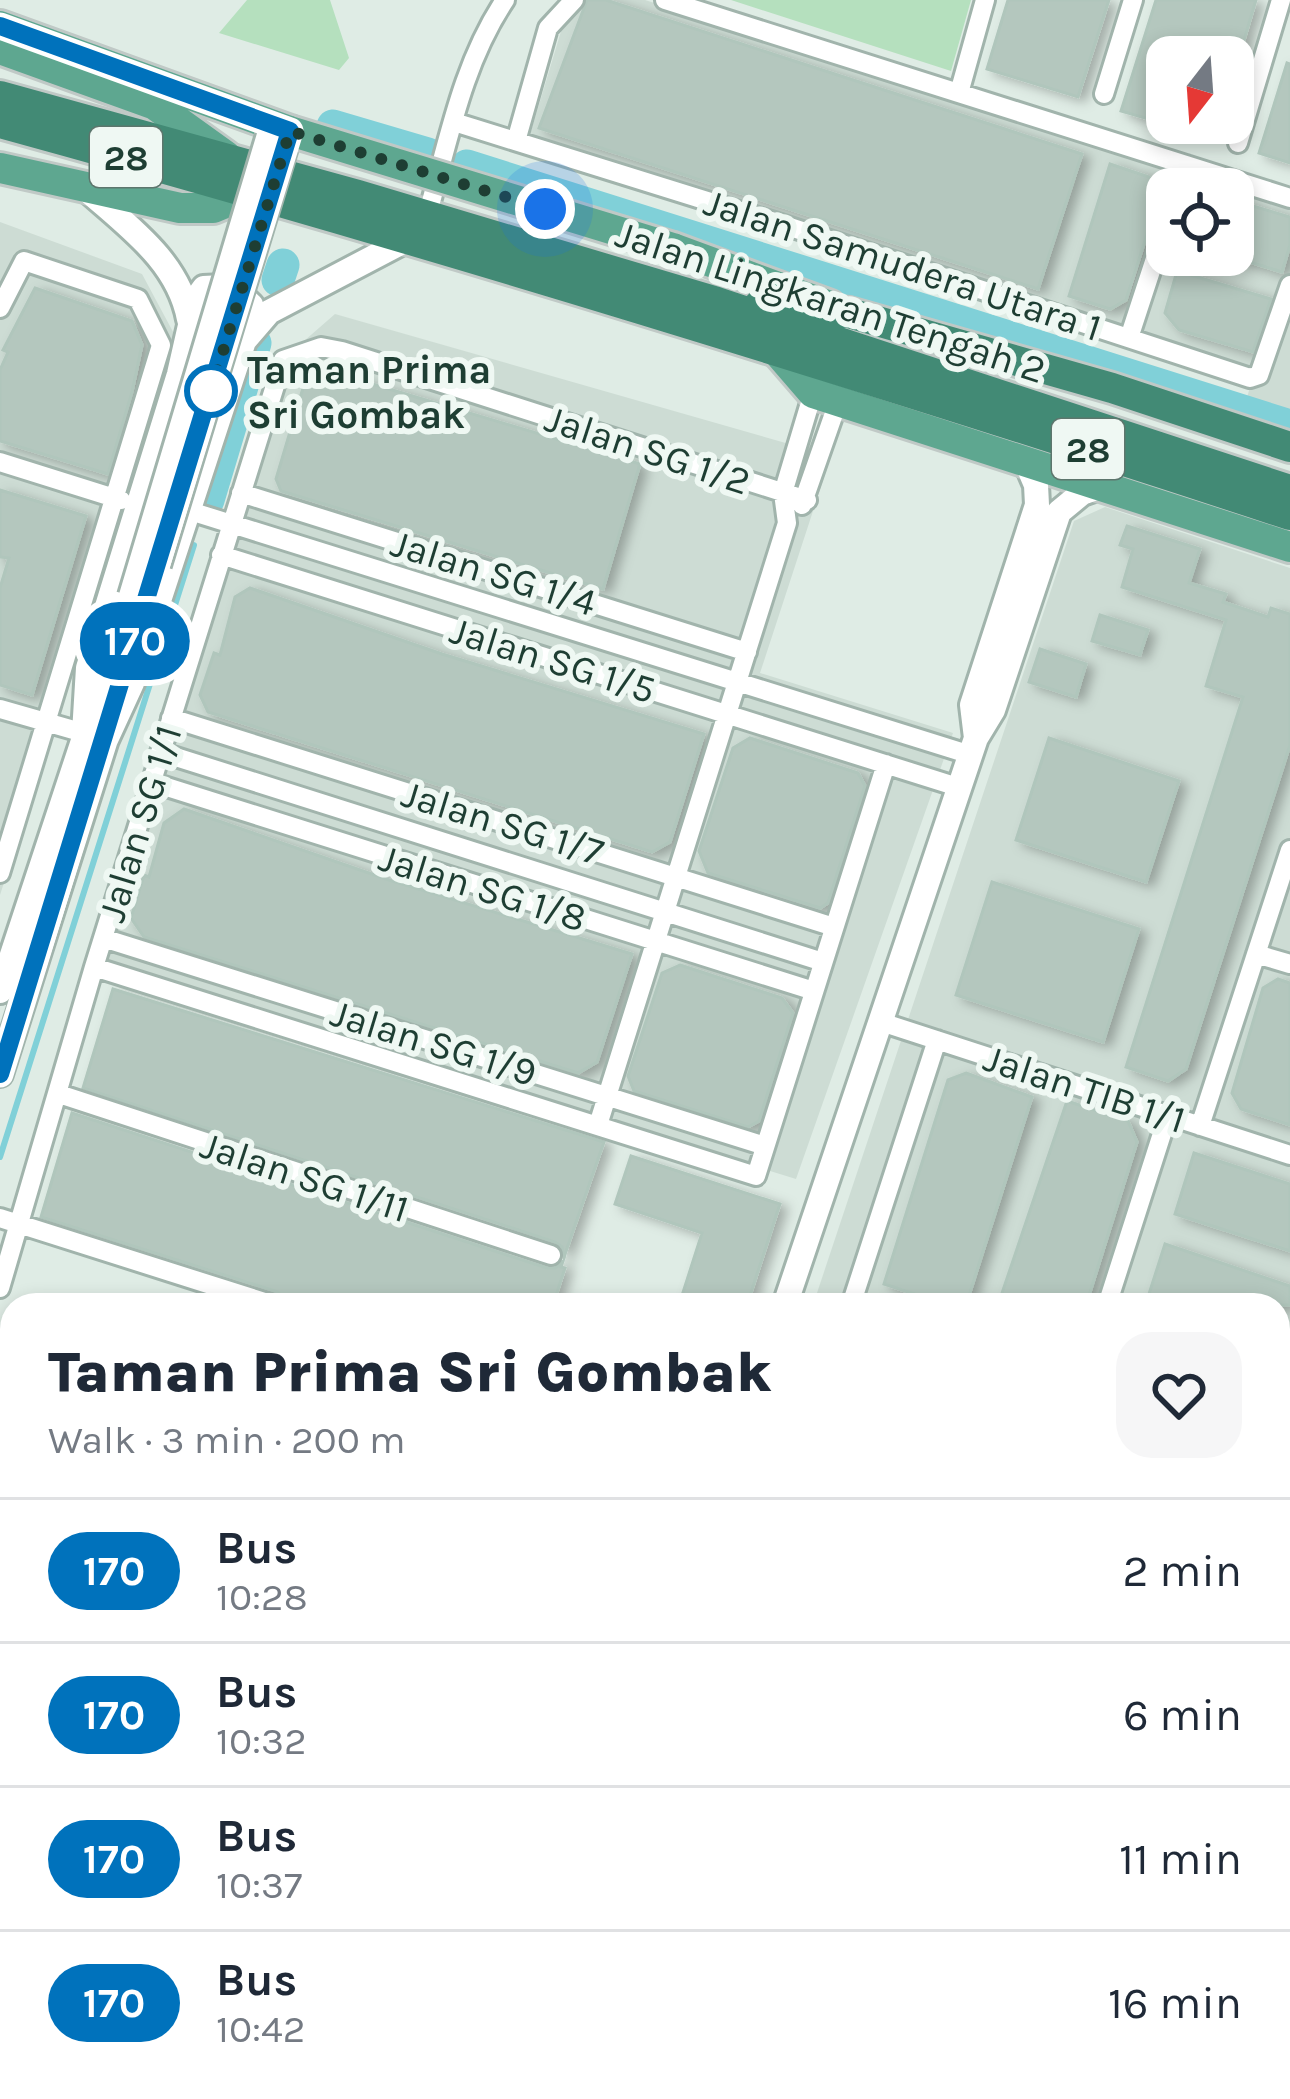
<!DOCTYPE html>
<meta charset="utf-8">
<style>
body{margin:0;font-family:Karla,sans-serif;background:#f6f6f7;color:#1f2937;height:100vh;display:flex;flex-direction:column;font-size:45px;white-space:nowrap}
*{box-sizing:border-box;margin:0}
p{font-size:39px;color:#747a83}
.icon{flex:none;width:66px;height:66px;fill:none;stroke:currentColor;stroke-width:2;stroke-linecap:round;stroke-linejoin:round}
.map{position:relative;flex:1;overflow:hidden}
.side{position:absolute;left:0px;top:1293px;width:1290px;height:807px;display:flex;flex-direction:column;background:#fff;border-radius:36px 36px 0 0;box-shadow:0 6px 18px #0003}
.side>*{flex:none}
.badge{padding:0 24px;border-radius:39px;font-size:42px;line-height:78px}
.needle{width:78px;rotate:197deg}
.controls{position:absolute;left:1146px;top:36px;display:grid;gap:24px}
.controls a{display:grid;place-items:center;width:108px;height:108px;border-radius:24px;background:#fff;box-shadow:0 6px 18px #0003;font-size:60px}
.you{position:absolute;width:60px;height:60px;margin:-30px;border:9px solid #fff;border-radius:50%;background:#1a73e8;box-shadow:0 0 0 18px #1a73e833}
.map>.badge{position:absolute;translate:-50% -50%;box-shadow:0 0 0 6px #fff}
.round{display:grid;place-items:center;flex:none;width:126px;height:126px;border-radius:36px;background:#f6f6f7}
.overview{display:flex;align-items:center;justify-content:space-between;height:204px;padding:0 48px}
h1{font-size:57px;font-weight:800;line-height:90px}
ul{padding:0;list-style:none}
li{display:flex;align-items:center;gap:36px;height:144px;padding:0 48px;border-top:3px solid #e0e1e3}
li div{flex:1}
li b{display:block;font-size:45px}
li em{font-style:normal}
li .badge{min-width:132px;font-weight:700;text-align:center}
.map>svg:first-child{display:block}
.built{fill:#cddcd4;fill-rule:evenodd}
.green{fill:#b5e0be}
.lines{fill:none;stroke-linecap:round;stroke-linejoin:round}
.stream{stroke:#80d0d8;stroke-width:6}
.river{stroke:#80d0d8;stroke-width:33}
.building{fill:#b4c7be;stroke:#b0c6bc;stroke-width:3;filter:url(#shadow)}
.minor-casing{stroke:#a1b4ac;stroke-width:24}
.tertiary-casing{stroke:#a1b4ac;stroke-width:30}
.primary-casing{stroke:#c0c9c6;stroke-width:36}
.trunk-casing{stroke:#c0c9c6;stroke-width:36}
.minor{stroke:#fff;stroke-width:18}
.tertiary{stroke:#fff;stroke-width:24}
.primary{stroke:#5ea790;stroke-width:30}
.trunk{stroke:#428a75;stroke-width:30}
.tertiary-bridge-casing{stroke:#a1b4ac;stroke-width:30;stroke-linecap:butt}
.primary-bridge-casing{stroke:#c0c9c6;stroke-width:36;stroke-linecap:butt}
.tertiary-bridge{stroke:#fff;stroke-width:24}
.primary-bridge{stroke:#5ea790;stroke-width:30}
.line-casing{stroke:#fff;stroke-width:27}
.line{stroke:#0072bc;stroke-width:18}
.walk{stroke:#1e3e33;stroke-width:12;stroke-dasharray:0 21.6}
.stop-dot{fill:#fff;stroke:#0072bc;stroke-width:6}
.labels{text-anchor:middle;stroke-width:12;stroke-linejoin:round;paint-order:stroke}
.shield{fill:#eff8f3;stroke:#5d766d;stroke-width:3}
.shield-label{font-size:36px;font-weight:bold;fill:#1e3e33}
.street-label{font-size:39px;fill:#1e3e33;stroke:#eff8f3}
.stop-label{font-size:39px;font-weight:bold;fill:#1e3e33;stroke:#eff8f3;text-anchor:start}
</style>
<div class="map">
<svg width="1290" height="2099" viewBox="0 0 1290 2099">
<defs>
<filter id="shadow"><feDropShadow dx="7" dy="4" stdDeviation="6" flood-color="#0004"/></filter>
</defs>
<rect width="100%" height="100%" fill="#dfece5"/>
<path class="built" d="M590 0H645L1290 206V416L1246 401 1254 373 529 138 565 18ZM1167 189H1233V255H1167Z
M0 222 142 274 179 343 0 895Z
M335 314 831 456 760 673 953 733 796 1179 99 962 288 355Z
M1105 507 1290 568V1575L1278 1587V1305H813L1074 521Z
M405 2088H778L768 2099H402Z"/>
<path class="green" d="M247 0H330L349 58 339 70 219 33Z
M731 0H971L951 71Z
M1290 1851V2099H1223L1225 2088H1278V1870L1281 1857Z"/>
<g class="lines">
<path class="stream" d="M0 1157 194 545"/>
<path class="river" d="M333 126 428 154
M467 166 1290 426
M278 280 283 265
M208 500 255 343"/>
</g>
<path class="building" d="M587 0H606L1082 154 1038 289 539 128Z
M1008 0H1109L1078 97 987 69Z
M1156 0H1256L1239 57H1167V105L1162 123 1121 111Z
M1287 63 1290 64V163L1259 153Z
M1110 164 1149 177 1159 197 1126 300 1110 309 1069 296Z
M1233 200 1290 217V245L1282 272 1233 257Z
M1177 271 1271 299 1253 352 1179 330 1165 313Z
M35 288 132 321 142 345 132 392 108 474 0 441V370L8 352 3 350Z
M322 369 640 464 603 589 281 491 276 479 306 378Z
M0 490 86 516 32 695 0 685V588L9 558 0 557Z
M1127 526 1200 549 1189 583 1226 594 1223 602 1268 617 1271 608 1290 614V745L1186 1069 1168 1081 1126 1067 1243 697 1206 686 1226 620 1122 587 1133 549 1120 545Z
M250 588 442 654 704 734 670 842 652 852 208 712 200 695 214 653 220 655 235 597Z
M1100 615 1148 630 1140 655 1092 641Z
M1040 649 1086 664 1076 697 1029 682Z
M750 738 858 773 865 786 828 903 820 908 708 873 699 851 733 748Z
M1049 738 1179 781 1146 882 1016 840Z
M184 809 389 880 632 954 597 1062 578 1073 144 937 131 918 144 875 149 877 164 823Z
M992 882 1139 929 1103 1042 956 995Z
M680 965 782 998 793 1013 759 1121 748 1127 634 1091 628 1076 662 973Z
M1278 979 1290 983V1125L1241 1109 1232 1093 1263 988Z
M113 989 604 1142 564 1257 562 1247 555 1242 83 1088Z
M966 1073 1032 1097 966 1305H948L884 1284 948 1080Z
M1067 1101 1128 1121 1137 1142 1086 1305H998Z
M72 1113 547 1268H555L563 1261 561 1267 565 1268 553 1305H308L289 1299 287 1305 278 1292 41 1217Z
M1194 1153 1290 1184V1251L1175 1214Z
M631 1156 780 1204 747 1305H679L702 1233 615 1204Z
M1165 1244 1290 1286V1305H1154L1149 1294Z"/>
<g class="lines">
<defs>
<path id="minor" d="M665 0 1290 198
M959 93 985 0
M1104 94 1133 0
M454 122 781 224 1250 378 1259 375 1290 285
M516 141 548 28 574 0
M1238 143 1281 0
M1178 189 1186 165
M427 216C448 143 462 64 505 0
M0 308 24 261 138 299 161 345 0 873
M1129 338 1167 222
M0 462 121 500
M241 493 747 652
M802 505 838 402
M190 511 971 755
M221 555 961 788
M0 709 84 733
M171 718 834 927
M160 752 823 962
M151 782 814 991
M103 938 765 1146
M1256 954 1290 964
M94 967 756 1176 886 764
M881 1022 1290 1155
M59 1094 551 1255
M598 1125 787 523 783 493 813 393
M1200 1126 1290 850
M0 1218 274 1305
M0 1288 94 967 283 360 321 347 342 351 807 500
M851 1305 937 1040
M1107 1305 1168 1115
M1278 1377 1290 1381
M0 1501 12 1505
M1278 1503 1290 1507
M1278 1550 1290 1537
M1278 1611 1290 1597
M0 1641 12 1645
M0 1780 12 1784
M0 1921 12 1925
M0 2059 12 2063
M91 2088 125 2099
M1006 2088 1018 2099
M1177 2088 1191 2099
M751 2099 761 2088"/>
<path id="tertiary" d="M84 187C127 226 178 260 189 319
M84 733 88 668 179 374 196 299 204 288C225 286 236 290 251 305L245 339
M976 738 972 705 1037 505 1036 485 1027 464
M104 744 132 683 244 341 269 312 408 239
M0 991 131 596
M0 1074 108 733
M785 1305 976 738 993 710 1059 512 1082 493 1099 487
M381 2099 384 2088"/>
<path id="primary" d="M0 26 290 131
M0 49 155 105 226 156
M0 168 180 208H213L252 192
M673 248 830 306
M775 349 813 393 1290 547"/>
<path id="trunk" d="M0 96 358 195 717 302 1290 490
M0 123C434 242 863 375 1290 515
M759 305 849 313 1112 388 1290 447"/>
</defs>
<use href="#minor" class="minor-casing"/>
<use href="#tertiary" class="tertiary-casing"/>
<use href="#primary" class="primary-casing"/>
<use href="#trunk" class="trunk-casing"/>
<use href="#minor" class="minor"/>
<use href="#tertiary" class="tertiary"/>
<use href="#primary" class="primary"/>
<use href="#trunk" class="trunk"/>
<defs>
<path id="tertiary-bridge" d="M158 565 290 131
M131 596 272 125"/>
<path id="primary-bridge" d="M290 131 673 248"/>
</defs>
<use href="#tertiary-bridge" class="tertiary-bridge-casing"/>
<use href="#primary-bridge" class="primary-bridge-casing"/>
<use href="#tertiary-bridge" class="tertiary-bridge"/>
<use href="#primary-bridge" class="primary-bridge"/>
</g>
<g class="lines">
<defs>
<path id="line" d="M0 26 290 131 0 1074"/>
</defs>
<use href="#line" class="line-casing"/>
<use href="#line" class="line"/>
<path class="walk" d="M211 391 290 131 545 209"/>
</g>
<circle class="stop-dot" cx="211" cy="391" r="24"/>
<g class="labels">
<g class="shield">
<rect x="90" y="127" width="72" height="60" rx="9"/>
<rect x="1052" y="419" width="72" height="60" rx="9"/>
</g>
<g class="shield-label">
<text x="126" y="170">28</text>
<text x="1088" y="462">28</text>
</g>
<g class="street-label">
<text transform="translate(903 264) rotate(18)" y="14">Jalan Samudera Utara 1</text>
<text transform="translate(831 301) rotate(18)" y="14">Jalan Lingkaran Tengah 2</text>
<text transform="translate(648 449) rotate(18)" y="14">Jalan SG 1/2</text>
<text transform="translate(494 572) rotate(17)" y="14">Jalan SG 1/4</text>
<text transform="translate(553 659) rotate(17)" y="14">Jalan SG 1/5</text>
<text transform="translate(503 822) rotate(17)" y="14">Jalan SG 1/7</text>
<text transform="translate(139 823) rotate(-73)" y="14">Jalan SG 1/1</text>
<text transform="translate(483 887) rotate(17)" y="14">Jalan SG 1/8</text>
<text transform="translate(434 1042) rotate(17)" y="14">Jalan SG 1/9</text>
<text transform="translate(1085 1088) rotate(18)" y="14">Jalan TIB 1/1</text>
<text transform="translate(305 1176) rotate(18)" y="14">Jalan SG 1/11</text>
</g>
<g class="stop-label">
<text x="247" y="383">Taman Prima<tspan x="247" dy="45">Sri Gombak</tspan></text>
</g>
</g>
</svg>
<div class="controls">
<a><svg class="needle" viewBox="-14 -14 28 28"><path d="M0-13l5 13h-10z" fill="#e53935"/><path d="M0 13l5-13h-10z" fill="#747a83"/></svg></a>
<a><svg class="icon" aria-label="locate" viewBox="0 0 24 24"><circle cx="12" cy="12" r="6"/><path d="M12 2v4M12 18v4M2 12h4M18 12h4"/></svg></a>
</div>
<div class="you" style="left:545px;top:209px"></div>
<b class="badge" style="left:135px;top:641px;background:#0072bc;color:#fff">170</b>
<section class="side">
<div class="overview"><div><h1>Taman Prima Sri Gombak</h1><p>Walk · 3 min · 200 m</p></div><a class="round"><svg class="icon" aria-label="heart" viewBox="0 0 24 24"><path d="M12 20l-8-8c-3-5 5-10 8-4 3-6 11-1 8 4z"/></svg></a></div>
<ul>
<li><span class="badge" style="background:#0072bc;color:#fff">170</span><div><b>Bus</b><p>10:28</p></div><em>2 min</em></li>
<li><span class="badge" style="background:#0072bc;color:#fff">170</span><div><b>Bus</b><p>10:32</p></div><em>6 min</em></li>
<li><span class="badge" style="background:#0072bc;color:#fff">170</span><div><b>Bus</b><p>10:37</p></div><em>11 min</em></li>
<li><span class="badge" style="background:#0072bc;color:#fff">170</span><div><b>Bus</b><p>10:42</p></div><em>16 min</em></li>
</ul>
</section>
</div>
